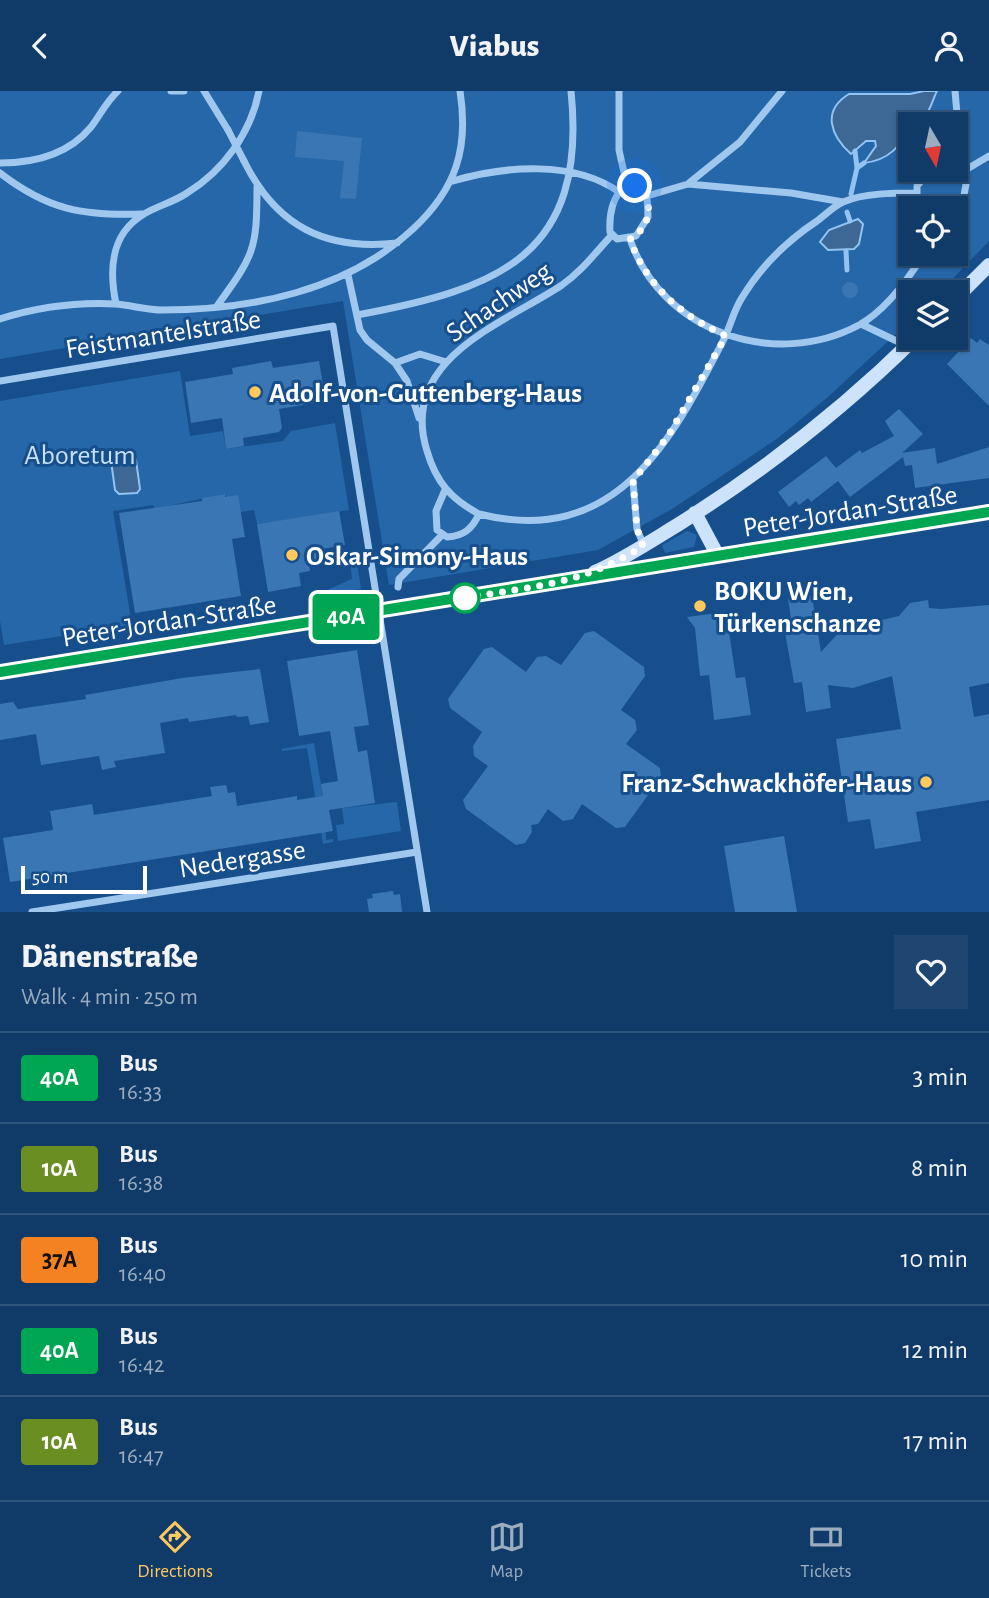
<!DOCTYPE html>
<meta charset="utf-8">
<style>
body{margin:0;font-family:"Alegreya Sans",sans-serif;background:#1e4671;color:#f1f3f6;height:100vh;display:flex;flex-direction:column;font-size:26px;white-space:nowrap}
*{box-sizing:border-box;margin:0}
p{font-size:23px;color:#9cadc0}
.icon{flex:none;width:38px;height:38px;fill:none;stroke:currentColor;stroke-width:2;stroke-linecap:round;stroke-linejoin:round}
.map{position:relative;height:821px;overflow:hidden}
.drawer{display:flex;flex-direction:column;background:#103b69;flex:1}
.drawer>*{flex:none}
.badge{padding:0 14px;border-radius:5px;font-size:24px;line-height:46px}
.needle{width:46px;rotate:171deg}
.buttons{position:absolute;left:898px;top:21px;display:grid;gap:14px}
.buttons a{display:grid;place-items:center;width:70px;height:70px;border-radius:0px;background:#103b69;box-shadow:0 2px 5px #0004,0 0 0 2px #30557d;font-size:35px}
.scale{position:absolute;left:21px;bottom:18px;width:126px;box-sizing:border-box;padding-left:7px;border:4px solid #fff;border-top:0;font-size:19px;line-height:24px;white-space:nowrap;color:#fff;-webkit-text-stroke:5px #164f8c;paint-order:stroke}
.you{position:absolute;width:35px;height:35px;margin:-18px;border:5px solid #fff;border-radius:50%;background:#1a73e8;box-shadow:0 0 0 10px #1a73e833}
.map>.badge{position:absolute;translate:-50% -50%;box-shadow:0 0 0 4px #fff}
.round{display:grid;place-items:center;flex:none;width:74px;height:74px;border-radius:0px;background:#1e4671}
.summary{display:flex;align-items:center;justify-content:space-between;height:119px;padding:0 21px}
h1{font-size:33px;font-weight:800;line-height:52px}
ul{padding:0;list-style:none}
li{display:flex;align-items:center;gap:21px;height:91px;padding:0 21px;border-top:2px solid #30557d}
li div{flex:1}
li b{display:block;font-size:26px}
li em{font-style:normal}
li .badge{min-width:77px;font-weight:700;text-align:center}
header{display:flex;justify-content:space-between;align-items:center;height:91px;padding:0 21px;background:#103b69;font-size:32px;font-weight:800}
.tab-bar{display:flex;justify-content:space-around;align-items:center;height:98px;border-top:2px solid #30557d;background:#103b69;font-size:19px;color:#9cadc0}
.tab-bar a{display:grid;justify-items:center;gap:4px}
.tab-bar .active{color:#ffc95e}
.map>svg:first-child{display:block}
.green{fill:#2567a9;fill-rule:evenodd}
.water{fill:#3d6794;stroke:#92c3f2;stroke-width:2}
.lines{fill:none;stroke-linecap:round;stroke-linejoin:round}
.stream{stroke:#92c3f2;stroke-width:5}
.building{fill:#3a76b3}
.street{stroke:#a0c8ef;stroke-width:7}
.secondary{stroke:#cde3fb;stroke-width:14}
.street-bridge{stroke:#a0c8ef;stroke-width:7}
.line-casing{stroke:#fff;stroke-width:16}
.line{stroke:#00a651;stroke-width:10}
.walk{stroke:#fff;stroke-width:7;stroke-dasharray:0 12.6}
.poi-dot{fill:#ffc95e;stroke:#164f8c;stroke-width:2.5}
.stop-dot{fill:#fff;stroke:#00a651;stroke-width:3.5}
.labels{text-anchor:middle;stroke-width:6;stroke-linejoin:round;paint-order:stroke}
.street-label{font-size:28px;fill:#fff;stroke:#164f8c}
.poi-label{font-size:28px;font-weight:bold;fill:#fff;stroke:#164f8c;text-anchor:start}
.park-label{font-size:28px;fill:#c6e1fb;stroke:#164f8c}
</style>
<header><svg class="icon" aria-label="back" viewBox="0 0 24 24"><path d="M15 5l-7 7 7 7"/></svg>Viabus<svg class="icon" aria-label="person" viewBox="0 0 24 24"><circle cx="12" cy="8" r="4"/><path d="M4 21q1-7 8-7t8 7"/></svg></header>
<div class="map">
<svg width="989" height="821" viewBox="0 0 989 821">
<rect width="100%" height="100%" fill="#164f8c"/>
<path class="green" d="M0 0H989V150L940 201H910V230L828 306 778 347 672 418 598 459 389 494 343 210 0 268ZM910 33H956V79H910ZM910 117H956V163H910Z
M180 280 190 345 223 340 226 358 283 350 291 340 335 332 349 419 257 433 254 419 240 421 224 403 154 418 153 414 113 420 132 534 4 554 0 530V310Z
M687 440 697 444 694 456 665 462 662 454Z
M349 463H356L361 498 330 503 329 498 352 488Z
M314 652 325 717 326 749 333 748V751L323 753 307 657 282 660 281 658Z
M397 711 401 740 338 750 336 734 344 733 342 717Z"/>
<path class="water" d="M924 0H937C930 14 928 32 910 33 902 55 889 69 864 72L876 55 875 50H866L851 63C831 45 821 20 849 3H910Z
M858 128 863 133 859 153 854 158 828 159 820 151 829 139Z
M125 359 136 369 140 398 137 402 119 403 115 399 111 370 115 363Z"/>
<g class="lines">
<path class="stream" d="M855 60 857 77
M851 103 857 77 864 72
M847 121 850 130
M846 160 847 179"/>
</g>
<path class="building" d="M297 40 362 47 356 108 340 107 344 70 295 66Z
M842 199a8 8 0 1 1 16 0a8 8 0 1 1-16 0Z
M971 247 977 252 980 248 989 254V315L947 273Z
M271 270 273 277 319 270 326 310 279 318 282 337 279 341 243 347 244 355 226 358 222 327 191 332 185 291 233 283 232 277Z
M899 318 923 343 902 362 935 357 937 373 989 356V387L915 397 912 374 905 375 903 366 850 406 838 390 811 411 808 407 799 414 796 410 789 416 778 401 826 365 836 377 860 359 862 362 894 345 885 330Z
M225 403V406L238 404 245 446 232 448 241 505 135 522 119 422 202 410V407Z
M339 420 345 454 322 458 323 469 309 472 310 480 299 482 301 495 268 501 257 433Z
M812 505 821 561 842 538 899 525 910 512 928 509 929 517 941 518 989 514V592L969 596 974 626 989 623V709L916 721 921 750 875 758 870 728 848 731 836 648 901 638 892 585 853 597 828 594 831 617 806 621 802 591 794 592 785 541 793 539 788 508Z
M726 521 736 587 745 586 751 624 714 629 709 584 700 585 695 537 687 526Z
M594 540 644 576 645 585 621 619 635 629 637 639 626 653 660 677 661 686 625 736 616 737 582 713 573 728 563 730 548 718 538 733 531 734 532 741 525 752 516 754 466 718 463 709 488 675 474 665 473 655 482 641 450 617 448 608 484 558 492 556 526 581 537 566 546 565 561 574 585 542Z
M357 559 369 634 354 636 358 661 367 659 375 712 329 719 333 740 10 791 3 747 53 739 50 720 92 713 94 724 212 705 210 696 226 694 228 702 235 701 237 715 297 705V709L323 705 321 693 338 690 330 640 299 645 287 570Z
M260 578 269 631 250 634 248 625 237 626 236 624 189 631 188 627 160 632 165 662 114 670 116 676 102 679 99 665 41 674 36 643 0 649V613L13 611 18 618 86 608 85 604 182 587Z
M784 745 797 821H735L724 755Z
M393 800 394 804 400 803 402 821H369L367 808 373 807 372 803Z"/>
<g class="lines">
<path class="street" d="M171 0H184
M204 0 228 39
M619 0V59L627 95
M955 0 958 34 956 74
M244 70C276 135 325 160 397 152
M0 72C35 72 68 64 91 36 100 24 107 10 118 0
M956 75 966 93 963 110 956 118
M962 81 989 65
M0 82C48 119 83 125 142 123
M453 90C504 75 574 69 619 101
M689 92 740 51 782 0
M627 95H635L647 105 648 126 636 145 617 148 610 141C609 125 612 103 627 95Z
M647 105 688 93 791 102 843 111
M922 117 917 108V95L930 79
M630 148C661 241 775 279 859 234 885 220 909 187 924 163
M348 184 360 239 367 249 395 272 407 290 419 327
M116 213C109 179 110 143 144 123 157 115 174 111 187 102 223 80 251 42 259 0
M217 215C254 164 257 159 257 96
M357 224C497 198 588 166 571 0
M0 228C38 216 75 211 115 213 131 214 146 219 162 219 251 219 346 200 413 138 456 98 469 58 460 0
M861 233 907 255
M395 272 420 263 446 271
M0 290 333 235 427 821
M633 390 637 438 644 455
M445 399 436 420 437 439 447 446C464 445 472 438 479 423 451 408 436 391 427 360 398 268 503 233 562 194 582 180 595 162 611 145
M479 423C615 457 671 352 724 248 731 234 734 218 743 205 762 174 787 150 817 130 825 124 834 115 843 111 864 102 894 102 916 102
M398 496 399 488 442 444
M32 821 417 761"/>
<path class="secondary" d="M956 207 989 174
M695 422 718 465
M595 481C624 468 651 450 679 433 765 379 843 318 915 247
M0 581 989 421"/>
<path class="street-bridge" d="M228 39 244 70"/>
</g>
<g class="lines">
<defs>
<path id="line" d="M0 581 989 421"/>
</defs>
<use href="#line" class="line-casing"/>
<use href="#line" class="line"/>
<path class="walk" d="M465 507C534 495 582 494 643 455L637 438 633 390 668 345 726 245C682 225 646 195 630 148 647 138 651 123 647 105L635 95"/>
</g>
<g class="poi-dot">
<circle cx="255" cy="301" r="7"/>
<circle cx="292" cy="464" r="7"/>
<circle cx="700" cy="515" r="7"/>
<circle cx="926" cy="691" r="7"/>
</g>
<circle class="stop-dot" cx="465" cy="507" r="14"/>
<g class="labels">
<g class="street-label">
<text transform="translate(498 210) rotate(-34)" y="10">Schachweg</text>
<text transform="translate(163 242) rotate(-9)" y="10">Feistmantelstraße</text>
<text transform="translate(850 419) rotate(-9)" y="10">Peter-Jordan-Straße</text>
<text transform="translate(169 529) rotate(-9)" y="10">Peter-Jordan-Straße</text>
<text transform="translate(242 767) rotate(-9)" y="10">Nedergasse</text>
</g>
<g class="poi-label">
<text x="269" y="311">Adolf-von-Guttenberg-Haus</text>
<text x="306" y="474">Oskar-Simony-Haus</text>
<text x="714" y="509">BOKU Wien,<tspan x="714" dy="32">Türkenschanze</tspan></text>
<text x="912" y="701" text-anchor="end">Franz-Schwackhöfer-Haus</text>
</g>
<g class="park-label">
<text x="80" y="373">Aboretum</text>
</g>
</g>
</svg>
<div class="buttons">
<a><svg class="needle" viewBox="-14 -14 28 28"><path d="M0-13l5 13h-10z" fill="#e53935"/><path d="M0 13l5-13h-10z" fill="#9cadc0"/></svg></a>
<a><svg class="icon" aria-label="locate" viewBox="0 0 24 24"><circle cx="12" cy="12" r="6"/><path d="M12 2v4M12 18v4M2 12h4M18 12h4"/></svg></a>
<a><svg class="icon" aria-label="layers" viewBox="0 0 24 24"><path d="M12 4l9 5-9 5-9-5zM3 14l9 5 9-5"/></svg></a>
</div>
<div class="scale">50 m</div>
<div class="you" style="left:635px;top:95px"></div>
<b class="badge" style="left:346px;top:526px;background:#00a651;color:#fff">40A</b>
</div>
<section class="drawer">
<div class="summary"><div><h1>Dänenstraße</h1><p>Walk · 4 min · 250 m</p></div><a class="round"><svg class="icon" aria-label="heart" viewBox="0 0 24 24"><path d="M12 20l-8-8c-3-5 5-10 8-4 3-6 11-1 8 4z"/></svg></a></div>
<ul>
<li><span class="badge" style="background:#00a651;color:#fff">40A</span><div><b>Bus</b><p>16:33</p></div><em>3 min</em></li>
<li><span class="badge" style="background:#6b8e23;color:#fff">10A</span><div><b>Bus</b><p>16:38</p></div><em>8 min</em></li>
<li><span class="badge" style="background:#f58220;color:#111">37A</span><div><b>Bus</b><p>16:40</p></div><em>10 min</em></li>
<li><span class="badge" style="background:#00a651;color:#fff">40A</span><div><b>Bus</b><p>16:42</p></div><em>12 min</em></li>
<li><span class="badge" style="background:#6b8e23;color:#fff">10A</span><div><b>Bus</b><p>16:47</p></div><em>17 min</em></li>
</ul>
</section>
<nav class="tab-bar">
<a class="active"><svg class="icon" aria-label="directions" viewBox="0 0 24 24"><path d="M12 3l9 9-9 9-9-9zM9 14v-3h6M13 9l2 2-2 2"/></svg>Directions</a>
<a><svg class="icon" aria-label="map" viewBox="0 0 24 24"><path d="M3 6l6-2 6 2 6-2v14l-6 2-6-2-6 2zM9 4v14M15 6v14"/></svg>Map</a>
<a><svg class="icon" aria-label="tickets" viewBox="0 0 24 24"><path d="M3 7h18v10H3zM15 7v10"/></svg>Tickets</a>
</nav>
